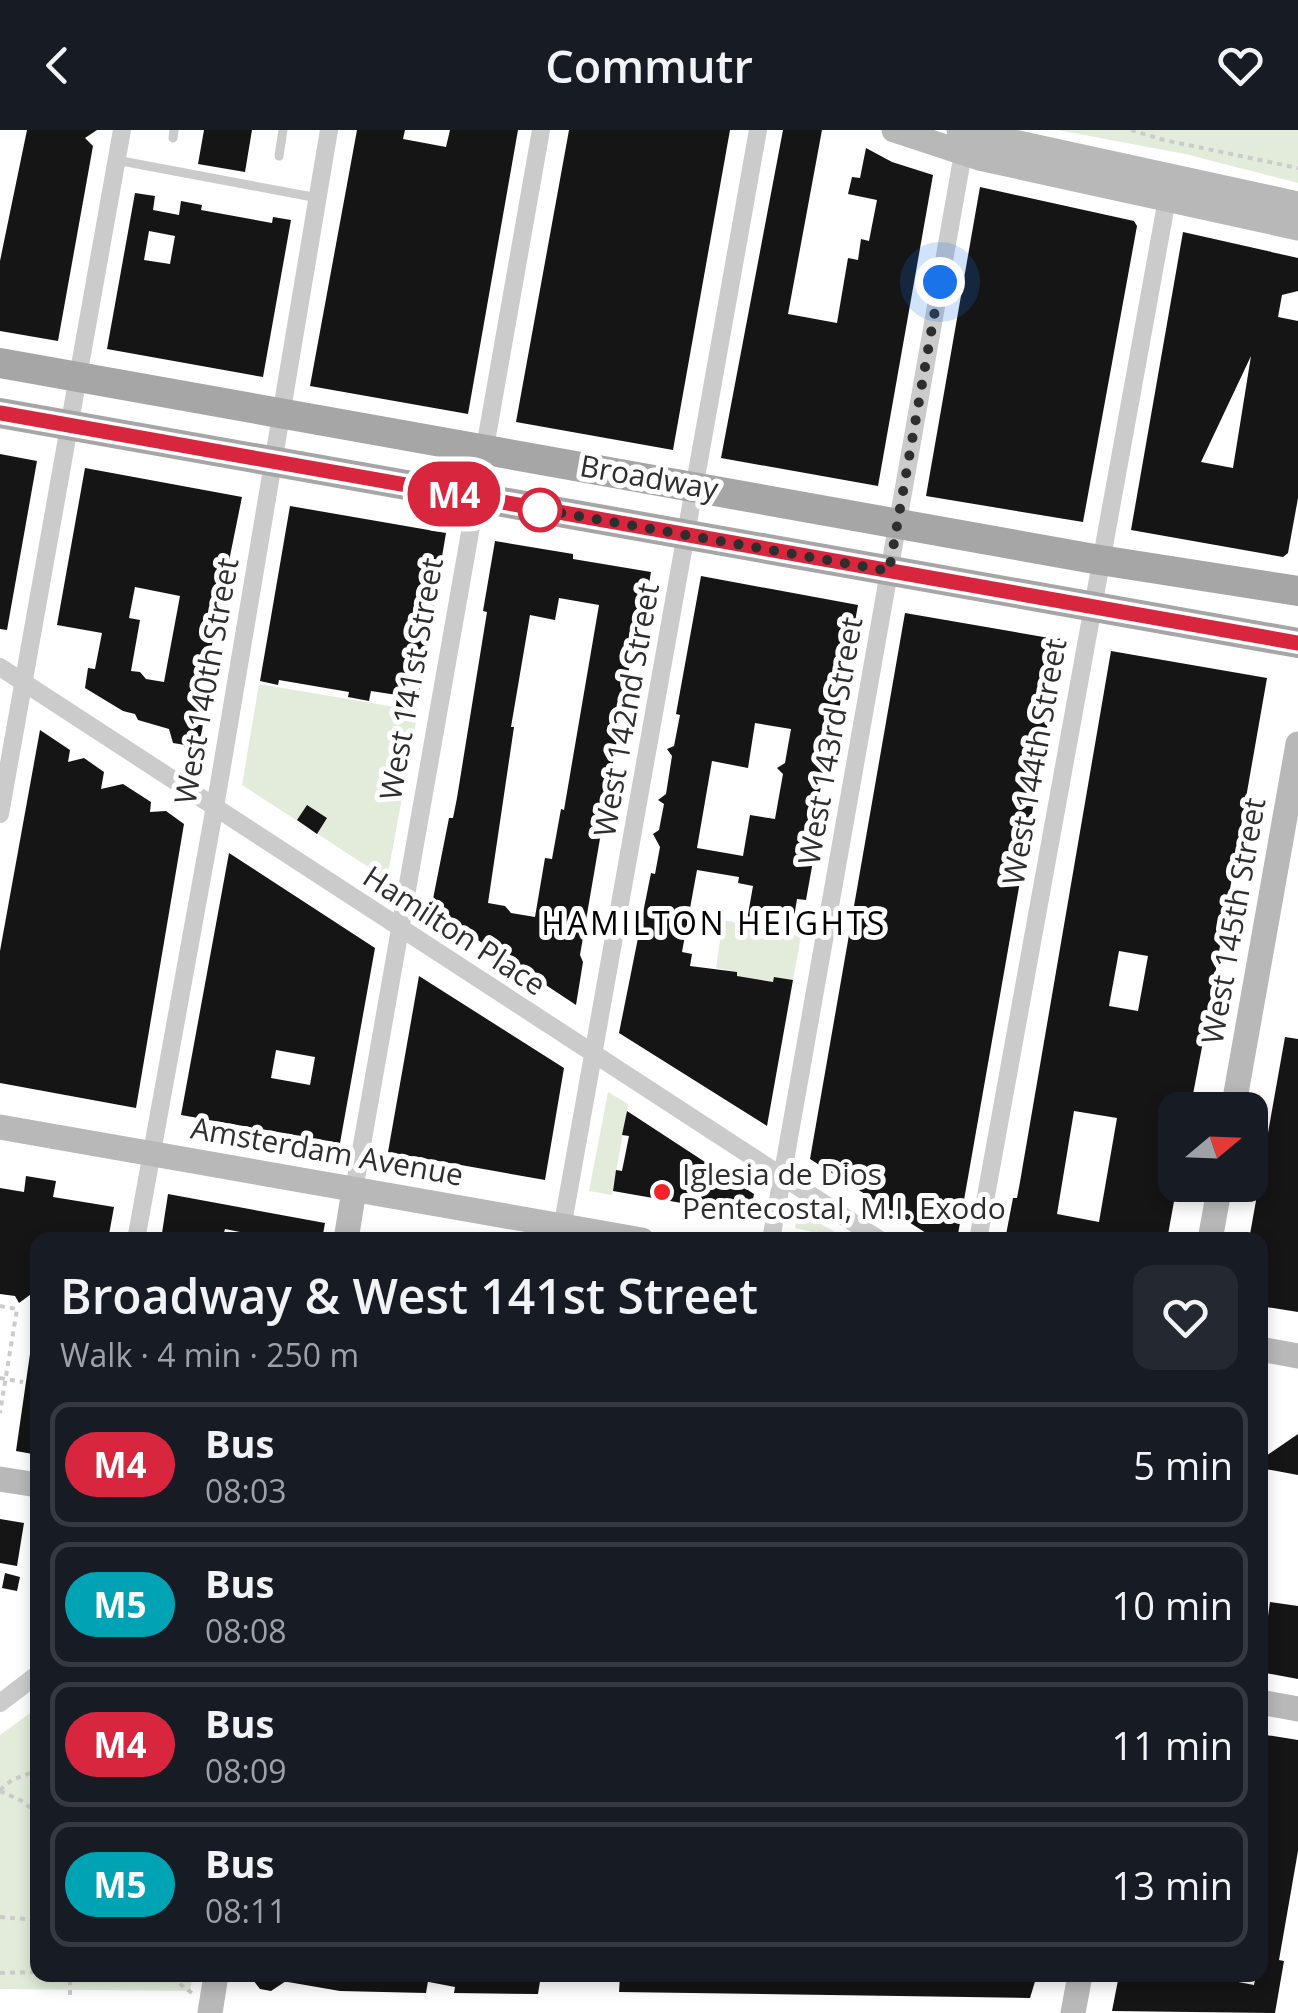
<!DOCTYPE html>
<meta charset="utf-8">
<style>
body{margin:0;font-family:"Open Sans",sans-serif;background:#242831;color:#f1f3f6;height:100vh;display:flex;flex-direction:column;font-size:38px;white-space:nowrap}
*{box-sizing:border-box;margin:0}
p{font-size:32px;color:#9ea1a6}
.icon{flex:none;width:55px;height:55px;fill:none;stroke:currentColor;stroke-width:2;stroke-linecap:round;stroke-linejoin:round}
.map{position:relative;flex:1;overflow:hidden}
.details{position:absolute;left:30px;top:1102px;width:1238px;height:750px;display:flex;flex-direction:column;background:#171b24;border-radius:20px;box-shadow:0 5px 15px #0003}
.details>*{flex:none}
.badge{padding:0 20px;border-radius:32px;font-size:35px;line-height:65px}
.needle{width:65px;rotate:71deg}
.fabs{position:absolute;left:1158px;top:962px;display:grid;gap:20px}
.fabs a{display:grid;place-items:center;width:110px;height:110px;border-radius:20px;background:#171b24;box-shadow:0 5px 15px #0003;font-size:50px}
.you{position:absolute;width:50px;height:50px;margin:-25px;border:8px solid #fff;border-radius:50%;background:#1a73e8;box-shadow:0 0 0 15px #1a73e833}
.map>.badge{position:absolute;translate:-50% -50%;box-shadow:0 0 0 5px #fff}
.round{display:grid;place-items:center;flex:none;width:105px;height:105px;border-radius:20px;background:#242831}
.head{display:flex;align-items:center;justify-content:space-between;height:170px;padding:0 30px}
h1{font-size:48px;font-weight:600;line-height:75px}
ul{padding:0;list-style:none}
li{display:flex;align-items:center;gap:30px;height:125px;margin:0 20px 15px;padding:0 10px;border:5px solid #363941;border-radius:20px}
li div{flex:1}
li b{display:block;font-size:38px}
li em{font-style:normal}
li .badge{min-width:110px;font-weight:700;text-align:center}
header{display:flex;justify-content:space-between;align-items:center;height:130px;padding:0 30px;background:#171b24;font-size:45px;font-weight:600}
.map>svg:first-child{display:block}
.green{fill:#e3ecda}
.building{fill:#151515;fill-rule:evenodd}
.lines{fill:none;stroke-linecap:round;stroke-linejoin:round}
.path{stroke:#cbcbcb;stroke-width:4;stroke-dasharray:5 5;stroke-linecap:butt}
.lane{stroke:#cbcbcb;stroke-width:9}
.street{stroke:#cbcbcb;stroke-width:18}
.secondary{stroke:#b8b8b8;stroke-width:25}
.primary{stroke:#a6a6a6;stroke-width:30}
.line-casing{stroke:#fff;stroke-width:22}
.line{stroke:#d7263d;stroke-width:15}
.walk{stroke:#2e2e2e;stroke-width:10;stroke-dasharray:0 18}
.stop-dot{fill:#fff;stroke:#d7263d;stroke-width:5}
.poi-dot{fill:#f12329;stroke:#fff;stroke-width:4}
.labels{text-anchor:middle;stroke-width:10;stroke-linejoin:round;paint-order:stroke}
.street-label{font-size:30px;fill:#2e2e2e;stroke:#fff}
.poi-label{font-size:30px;fill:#2e2e2e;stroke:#fff;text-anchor:start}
.neighbourhood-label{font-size:32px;letter-spacing:2.5px;fill:#000;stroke:#fff}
</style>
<header><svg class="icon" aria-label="back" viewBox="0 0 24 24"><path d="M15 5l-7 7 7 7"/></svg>Commutr<svg class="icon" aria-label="heart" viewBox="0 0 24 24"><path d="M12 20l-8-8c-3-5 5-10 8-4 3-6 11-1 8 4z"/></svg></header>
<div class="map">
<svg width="1298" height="1883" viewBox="0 0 1298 1883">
<rect width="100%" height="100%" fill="#fff"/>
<path class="green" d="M1058 0H1298V53L1185 24Z
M259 554 418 581 387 749 242 655Z
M723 790 801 806 793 850 775 847 773 852 736 848 737 842 716 838Z
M608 962 628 974 612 1065 589 1061Z
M798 1081 849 1110 795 1098Z
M37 1578 38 1845H193L190 1861 0 1859V1605Z"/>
<path class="building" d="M27 0H97L85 8 93 16 58 211 0 201V131Z
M204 0H252L245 42 198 34Z
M357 0H405L403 9 446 17 450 0H518L468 284 310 256Z
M569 0H730L673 320 516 292Z
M783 0H822L788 184 837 193 848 128 858 130 861 109 869 111 877 70 848 64 852 47 860 48 866 18 892 32 933 45 878 356 721 328Z
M980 57 1134 91 1137 96 1083 392 926 366Z
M135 63 155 66 153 80 179 85 181 71 202 75 201 80 272 93 273 87 291 90 263 247 107 219ZM149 101 175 106 170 134 144 130Z
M1183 102 1298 128V161L1282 165 1278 187 1298 191V368L1288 423 1283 427 1131 400ZM1251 226 1233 338 1201 332Z
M0 324 37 331 7 500 0 499Z
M85 338 242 367 204 554 209 561 198 622 184 619 185 615 173 613 169 599 138 590 135 584 123 581 85 558 88 538 95 539 102 503 57 495ZM135 457 180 466 164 552 146 549 140 542 131 541 140 490 129 488Z
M290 376 446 403 416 580 396 576 397 565 371 561 369 571 348 567 349 562 279 550 278 555 260 551Z
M495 411 573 424V429L651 442 642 494 637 493 630 534 580 825 583 832 576 875 431 779 449 688H453L457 668 487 482 483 481ZM559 468 599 475 564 680 561 679 552 729 545 728 535 787 511 783 505 776 488 773 514 597H511L530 485 555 490Z
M701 446 858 475 833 613 829 612 817 678 814 691 820 692 806 770 797 769 792 800 758 797V792L747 790 753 756 738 753 739 747 697 740 682 822 692 824 690 836 737 842V846L773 852 774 847 793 850 767 996 619 903 651 743 655 744 660 717 653 704 659 700 664 674 658 670 666 664 672 626 667 619 674 616 680 585 676 584ZM755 593 791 599 785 633 777 638 783 644 775 689 750 685 743 726 697 718 712 631 748 638Z
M905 483 1055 509 1067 508 1061 518 957 1110H937L810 1029Z
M1111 521 1267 548 1206 896 1190 980H1175L1177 1055 1167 1110H1005L1013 1068H1017L1020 1052ZM1119 821 1148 826 1138 881 1109 876ZM1074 981 1117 988 1099 1092 1057 1084Z
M40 600 70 620 68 632 84 628 104 642 101 659 123 654 151 672 150 682 166 681 184 694 136 978 0 953V821Z
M307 675 327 688 317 704 297 690Z
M229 723 375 818 340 1013 181 985ZM276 920 315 927 310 955 271 948Z
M419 846 564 938 545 1050 388 1022Z
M1285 907 1298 909V1182L1260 1176V1110H1249Z
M627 981 754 1064 750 1085 613 1061 616 1040 622 1041 629 1006 622 1005Z
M26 1046 56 1051 53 1067 114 1077 108 1110 48 1106 47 1110H38V1159L19 1173 15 1166 0 1164V1058L24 1062Z
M168 1064 325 1093 322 1110H254L255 1105 225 1099 222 1110H165L162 1103Z
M30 1224H38V1325L16 1321Z
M1298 1304V1345L1260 1338V1330Z
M0 1389 24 1393 17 1436 0 1433Z
M5 1443 20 1447 17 1461 2 1458Z
M1270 1472 1298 1476V1549L1260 1542Z
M1260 1604 1298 1610V1721L1279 1830 1284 1831 1275 1883 1112 1881 1119 1845H1202L1254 1855 1256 1845H1260Z
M249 1845H429L426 1863 340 1861 288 1852 289 1849 271 1861 260 1859Z
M430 1845H541L538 1864 454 1863 455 1857 429 1852Z
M620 1845H1037L1030 1868 619 1862Z"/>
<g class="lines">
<path class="path" d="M1131 0 1164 10 1298 38
M0 1176 17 1179 0 1283
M0 1248 23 1252
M0 1660 12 1650 38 1640
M0 1661 22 1671 38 1684
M0 1787 38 1790
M0 1843 38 1842
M175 1845 181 1855 192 1863
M70 1865V1845"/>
<path class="lane" d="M173 8 174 0
M279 26 283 0
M116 30 318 68"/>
<path class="street" d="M0 537 880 1110
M0 684 122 0
M354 1060 541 0
M136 1110 219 654 329 0
M560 1110 758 0
M771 1110 965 12
M978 1110 1169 58
M0 1573 38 1544"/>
<path class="secondary" d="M894 0 979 28 1298 98
M959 0 1298 74
M1233 980 1298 614
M0 997 642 1110
M346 1110 354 1060
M1210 1110 1220 1055
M1260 1219 1298 1226
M0 1349 38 1355
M1260 1572 1298 1579
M210 1883 216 1845
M1073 1883 1080 1845"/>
<path class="primary" d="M0 233 1100 430 1298 461
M0 283 1298 513"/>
</g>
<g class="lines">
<defs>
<path id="line" d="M0 283 1298 513"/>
</defs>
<use href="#line" class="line-casing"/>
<use href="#line" class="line"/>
<path class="walk" d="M540 380 533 378 889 441 940 152"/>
</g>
<circle class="stop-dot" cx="540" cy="380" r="20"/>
<circle class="poi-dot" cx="662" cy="1062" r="10"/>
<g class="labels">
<g class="street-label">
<text transform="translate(649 348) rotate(10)" y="10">Broadway</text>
<text transform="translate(412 549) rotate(-80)" y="10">West 141st Street</text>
<text transform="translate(207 551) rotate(-80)" y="10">West 140th Street</text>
<text transform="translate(627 580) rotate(-80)" y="10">West 142nd Street</text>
<text transform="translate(831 611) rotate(-80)" y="10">West 143rd Street</text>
<text transform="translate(1035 632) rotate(-80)" y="10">West 144th Street</text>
<text transform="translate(1234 791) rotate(-80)" y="10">West 145th Street</text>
<text transform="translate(454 801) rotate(33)" y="10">Hamilton Place</text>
<text transform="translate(327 1022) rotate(10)" y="10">Amsterdam Avenue</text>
</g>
<g class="poi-label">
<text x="682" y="1055">Iglesia de Dios<tspan x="682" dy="34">Pentecostal, M.I. Exodo</tspan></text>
</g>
<g class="neighbourhood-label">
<text x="714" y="805">HAMILTON HEIGHTS</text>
</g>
</g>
</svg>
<div class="fabs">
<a><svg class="needle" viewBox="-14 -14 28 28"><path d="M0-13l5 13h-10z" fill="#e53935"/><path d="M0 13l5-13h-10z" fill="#9ea1a6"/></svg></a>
</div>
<div class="you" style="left:940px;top:152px"></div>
<b class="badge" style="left:454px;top:364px;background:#d7263d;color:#fff">M4</b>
<section class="details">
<div class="head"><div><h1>Broadway &amp; West 141st Street</h1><p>Walk · 4 min · 250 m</p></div><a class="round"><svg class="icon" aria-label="heart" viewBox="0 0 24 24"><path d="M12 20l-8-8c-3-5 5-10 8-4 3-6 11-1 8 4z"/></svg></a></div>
<ul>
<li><span class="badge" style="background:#d7263d;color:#fff">M4</span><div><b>Bus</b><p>08:03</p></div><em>5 min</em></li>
<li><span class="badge" style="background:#00a3b4;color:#fff">M5</span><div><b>Bus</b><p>08:08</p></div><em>10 min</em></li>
<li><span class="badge" style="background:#d7263d;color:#fff">M4</span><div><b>Bus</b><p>08:09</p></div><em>11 min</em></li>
<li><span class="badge" style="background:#00a3b4;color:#fff">M5</span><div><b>Bus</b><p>08:11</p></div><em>13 min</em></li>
</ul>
</section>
</div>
